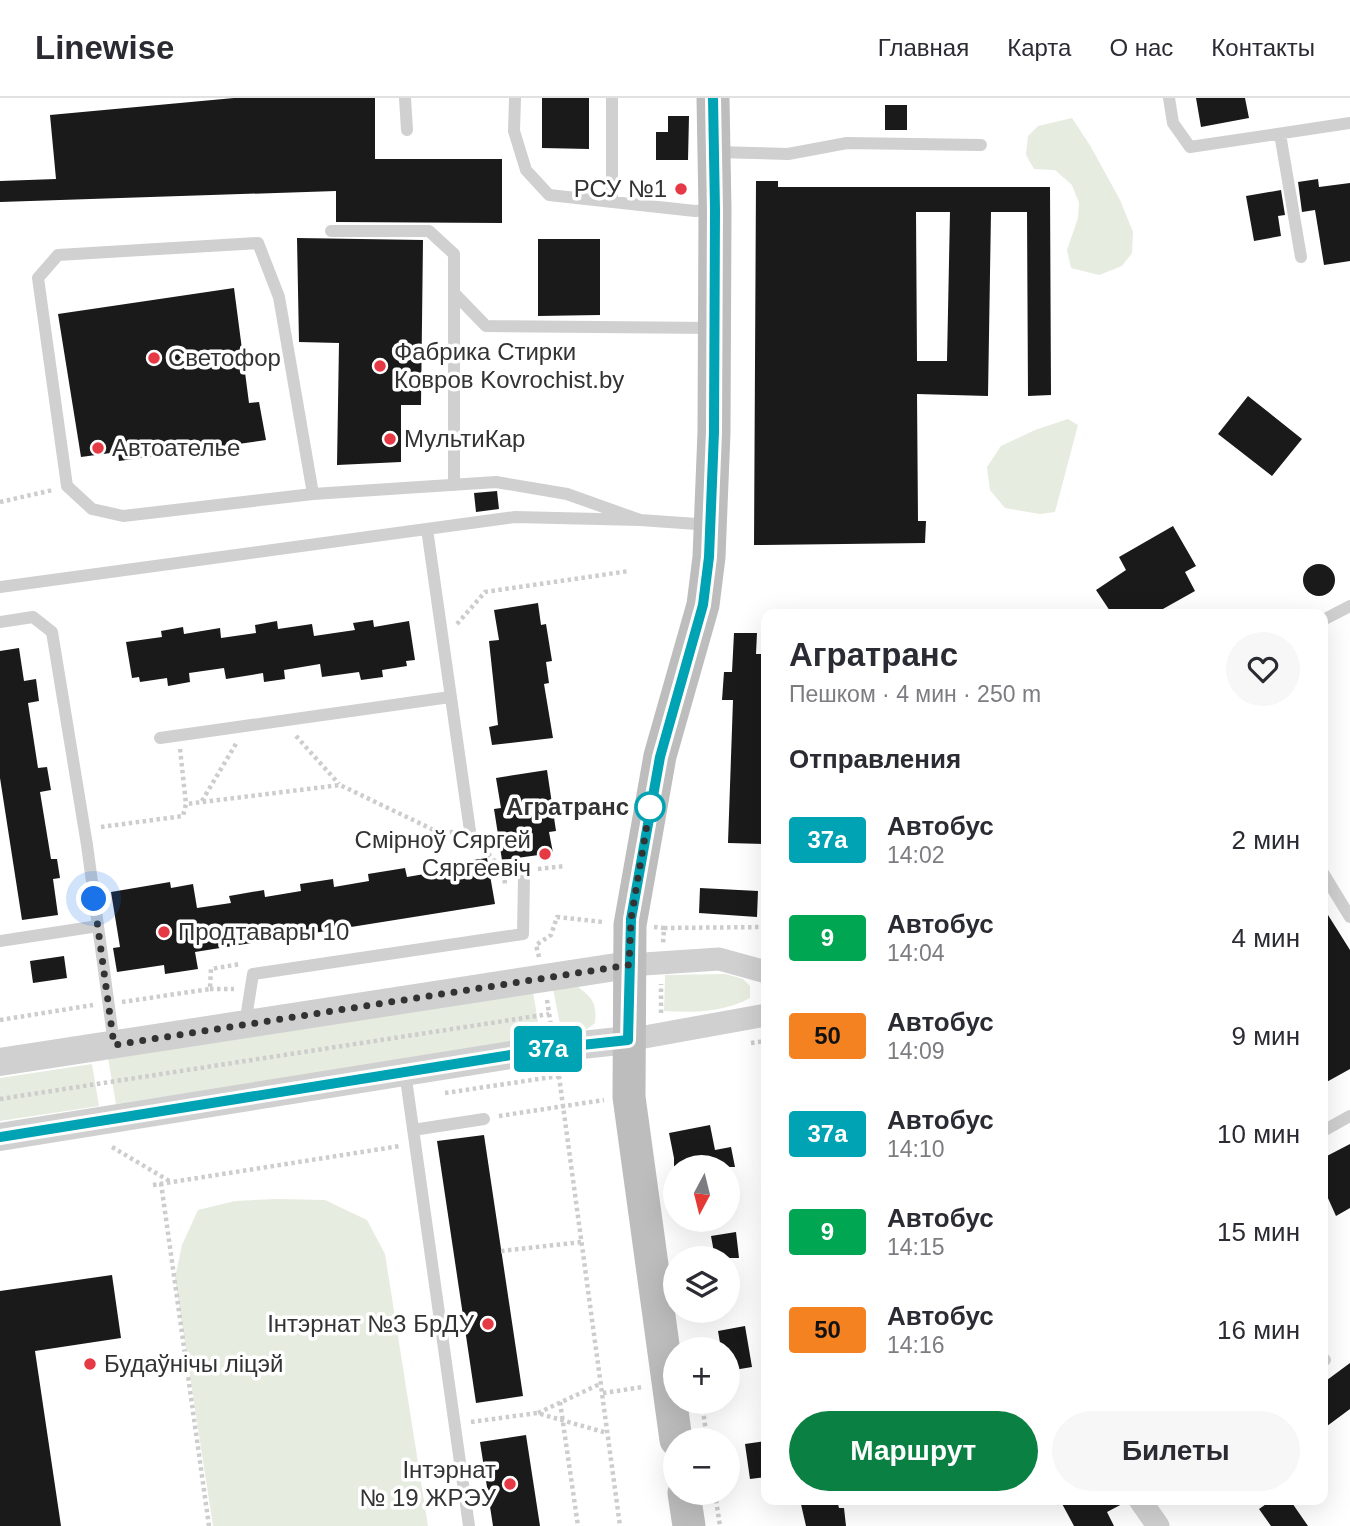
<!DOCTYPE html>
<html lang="ru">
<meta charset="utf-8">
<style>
body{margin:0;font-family:Arial,sans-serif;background:#f7f7f7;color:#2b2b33;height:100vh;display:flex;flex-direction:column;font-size:26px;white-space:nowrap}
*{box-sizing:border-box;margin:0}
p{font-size:23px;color:#7c7c81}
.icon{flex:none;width:38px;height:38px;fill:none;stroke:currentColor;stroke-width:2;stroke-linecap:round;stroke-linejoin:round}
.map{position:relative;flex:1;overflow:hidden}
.details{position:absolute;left:761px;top:511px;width:567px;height:896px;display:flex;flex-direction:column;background:#fff;border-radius:14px;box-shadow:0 7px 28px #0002}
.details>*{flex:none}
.badge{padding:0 14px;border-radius:5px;font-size:24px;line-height:46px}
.needle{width:46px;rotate:187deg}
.tools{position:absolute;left:663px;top:1057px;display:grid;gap:14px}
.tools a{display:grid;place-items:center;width:77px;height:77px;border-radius:50%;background:#fff;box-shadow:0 7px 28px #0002;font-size:35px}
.you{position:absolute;width:35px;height:35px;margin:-18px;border:5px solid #fff;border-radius:50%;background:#1a73e8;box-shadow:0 0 0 10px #1a73e833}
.map>.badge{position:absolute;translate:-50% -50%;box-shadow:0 0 0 4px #fff}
h2{padding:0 28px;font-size:26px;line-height:63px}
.round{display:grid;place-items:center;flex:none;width:74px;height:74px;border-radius:37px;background:#f7f7f7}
.head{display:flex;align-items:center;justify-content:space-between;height:119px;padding:0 28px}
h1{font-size:33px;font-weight:700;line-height:52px}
.primary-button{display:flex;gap:14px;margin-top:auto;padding:14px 28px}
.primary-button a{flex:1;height:80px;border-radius:42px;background:#0b8043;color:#fff;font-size:28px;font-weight:700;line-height:80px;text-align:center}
.primary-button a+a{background:#f7f7f7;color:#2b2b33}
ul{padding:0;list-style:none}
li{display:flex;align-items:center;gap:21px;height:98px;padding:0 28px}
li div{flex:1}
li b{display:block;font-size:26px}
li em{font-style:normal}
li .badge{min-width:77px;font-weight:700;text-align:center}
header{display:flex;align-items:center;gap:42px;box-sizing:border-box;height:98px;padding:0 35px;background:#fff;border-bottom:2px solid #e1e1e2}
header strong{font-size:33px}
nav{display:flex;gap:38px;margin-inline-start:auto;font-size:24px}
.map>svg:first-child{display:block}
.green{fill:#e6ecdf}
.building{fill:#1a1a1a;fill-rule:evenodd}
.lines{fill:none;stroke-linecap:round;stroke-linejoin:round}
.path{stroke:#cdcdcd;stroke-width:4.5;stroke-dasharray:3.5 3.5;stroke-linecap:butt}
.service{stroke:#d0d0d0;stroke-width:12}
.minor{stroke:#d0d0d0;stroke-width:23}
.tertiary{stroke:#d0d0d0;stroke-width:28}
.secondary{stroke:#bdbdbd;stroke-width:33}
.line-casing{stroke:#fff;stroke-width:16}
.line{stroke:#00a3b4;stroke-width:10}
.walk{stroke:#333;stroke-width:7;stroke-dasharray:0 12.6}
.poi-dot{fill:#e63946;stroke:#fff;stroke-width:2.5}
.stop-dot{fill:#fff;stroke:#00a3b4;stroke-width:3.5}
.labels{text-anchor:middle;stroke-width:7;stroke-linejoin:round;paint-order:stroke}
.poi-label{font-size:24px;fill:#333;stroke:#fff;text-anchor:start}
.stop-label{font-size:24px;font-weight:bold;fill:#333;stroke:#fff;text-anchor:end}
</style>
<header>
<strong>Linewise</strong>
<nav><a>Главная</a><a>Карта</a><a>О нас</a><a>Контакты</a></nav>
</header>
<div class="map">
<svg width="1350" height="1428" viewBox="0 0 1350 1428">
<rect width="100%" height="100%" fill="#fff"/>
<path class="green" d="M1072 20 1091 49 1120 102 1133 134 1132 155 1122 168 1099 177 1071 170 1067 152 1078 120 1079 105 1072 87 1055 72 1034 71 1026 57 1028 38 1038 28Z
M1068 321 1078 327 1055 414 1040 416 1005 410 990 392 987 369 1001 348 1035 332Z
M726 876 743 881 750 888V900C724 914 694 915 664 913L665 877Z
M578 889C593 900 597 906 595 925 585 934 574 936 562 936L553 891Z
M533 894 541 941 116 1006 108 960Z
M92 966 99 1008 0 1023V980Z
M276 1101 325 1102 367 1122 385 1156 428 1428H213L175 1180 182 1147 198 1112 235 1103Z"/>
<path class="building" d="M234 0H375V61H502V125L336 124V93L0 104V83L56 81 50 17Z
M542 0H589V51L542 50Z
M1196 0H1245L1249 20 1201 29Z
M885 7H907V32H885Z
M668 18H689L688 62H656V34H668Z
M1318 81 1319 89 1350 85V163L1324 167 1315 112 1302 114 1298 84Z
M756 83H778V89H1050L1051 297 1028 298 1027 114H991L988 298 917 296 918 423H926L925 445 754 447ZM916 114H950L947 263H917Z
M1281 92 1285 117 1278 118 1281 138 1254 143 1246 98Z
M297 140 423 142 421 307H401V364L337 367 339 245 299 244Z
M538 141H600V217L538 218Z
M234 190 249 305 259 304 266 342 119 363 118 354 81 359 58 216Z
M1248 298 1302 341 1272 378 1218 336Z
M497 393 499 411 476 414 474 395Z
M1173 428 1196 468 1185 474 1195 493 1154 516H1112L1096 492 1126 472 1119 459Z
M1303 482a16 16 0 1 1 32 0a16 16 0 1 1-32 0Z
M538 505 541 527 546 526 552 563 546 564 549 585 544 586 553 640 492 647 489 629 498 627 489 543 499 542 494 512Z
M373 522 374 529 409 523 415 562 406 563 407 568 382 572 383 579 361 582 359 574 322 579 320 566 284 572 285 581 264 584 263 575 226 581 224 570 189 575 190 584 168 588 167 580 140 584 139 579 132 580 126 544 162 539 161 533 183 529 184 536 220 530 221 540 256 535 255 527 277 523 278 531 312 526 314 538 355 532 353 525Z
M734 535H757L756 556H766V746L728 745 733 602H722L724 574H732Z
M19 550 24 583 36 581 39 603 28 605 38 670 47 669 51 692 40 694 51 761H57L60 780 53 781 58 817 22 822 0 680V553Z
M547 672 556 733 549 734 553 755 502 762 494 711 501 710 496 680Z
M487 760 495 806 195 854 198 871 165 876 164 867 117 874 113 850 120 849 111 794 170 784 171 790 193 786 197 810 231 805 229 798 264 792 265 799 301 793 300 786 333 781 334 789 369 783 368 776 405 770 407 779 442 773 440 767Z
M700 790 758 793 757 819 699 815Z
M1323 809 1350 852V971L1323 986Z
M64 858 67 880 33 885 30 863Z
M710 1027 715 1052 731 1049 735 1069H674V1060L669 1035Z
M484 1037 523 1298 476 1305 437 1043Z
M1350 1046V1110L1336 1118 1323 1089V1060Z
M736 1134 739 1160H715L711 1138Z
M112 1177 121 1240 35 1253 61 1428H0V1193Z
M745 1228 752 1269 728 1273V1251H721L718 1233Z
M1350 1265V1311L1323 1331V1285Z
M526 1337 540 1428H493L480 1344Z
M766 1343V1379L750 1381 745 1346Z
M800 1402H837L839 1410H844L846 1428H806Z
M1060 1402H1126V1404L1107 1414 1114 1428H1074Z
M1272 1402H1290L1308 1428H1271L1259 1411Z"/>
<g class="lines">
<path class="path" d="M0 404 53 392
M457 526 485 494 629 473
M296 638 339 686
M180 651 186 706
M202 703 237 644
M101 729 183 718 186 706 340 687 440 735 455 734
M479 745 505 775
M538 771 565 768
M504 775 505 786
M654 829 664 830 663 846
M664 830 766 829
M539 859 536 847 551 837 557 819 603 824
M210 891H234
M547 902 551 928
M122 904 210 891 211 871 240 866
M661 915V886
M0 922 93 907
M751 945 766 943
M558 971 620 1428
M445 995 559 978
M0 1001 549 916
M499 1018 604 1002
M112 1049 171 1084
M161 1085 209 1428
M153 1087 400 1048
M501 1153 582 1144
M692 1241 694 1251
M603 1295 643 1289
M560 1304 578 1428
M702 1304 707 1342
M538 1315 602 1285
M471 1324 537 1315 607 1335
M715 1395 720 1428"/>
<path class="service" d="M405 0 407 32
M515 0 514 33 526 72 549 97 695 113 715 112
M1169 0 1173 25 1190 49 1350 25
M1280 36 1301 159
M715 54 788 56 847 45 981 47
M612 103V0
M331 133H429L454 156V195L486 228 714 230
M454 387V195
M313 396 279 199 258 145 58 157 38 180 67 388 92 411 123 418 313 396 496 384 567 396 640 422
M427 431 470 733
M0 489 515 419 640 422 711 427
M1323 522 1350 508
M0 524 33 519 52 534 87 747 114 946
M160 640 450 599
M1323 775 1350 819
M0 843 98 828
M245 926 253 876 523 836 524 779
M405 974 469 1428
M413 1032 484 1021
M1323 1033 1350 1018
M1323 1260 1325 1262"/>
<path class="minor" d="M629 867 719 861 766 874
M628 942 766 917
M1140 1402 1158 1428"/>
<path class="tertiary" d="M0 964 629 867
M0 1039 554 950 628 942"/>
<path class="secondary" d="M676 1342 629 999 630 827 660 658 703 507 709 459 714 334 715 112 713 0
M684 1395 689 1428"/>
</g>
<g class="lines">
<defs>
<path id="line" d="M0 1039 554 950 628 942 631 821 660 659 703 507 709 459 714 334 715 112 713 0"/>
</defs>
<use href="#line" class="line-casing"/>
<use href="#line" class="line"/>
<path class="walk" d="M94 801 114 947 629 867 631 821 650 709"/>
</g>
<g class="poi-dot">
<circle cx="681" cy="91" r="7"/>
<circle cx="154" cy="260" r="7"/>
<circle cx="380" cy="268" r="7"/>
<circle cx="390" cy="341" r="7"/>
<circle cx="98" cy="350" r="7"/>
<circle cx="545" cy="756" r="7"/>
<circle cx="164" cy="834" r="7"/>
<circle cx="488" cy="1226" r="7"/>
<circle cx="90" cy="1266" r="7"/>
<circle cx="510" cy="1386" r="7"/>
</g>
<circle class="stop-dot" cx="650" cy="709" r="14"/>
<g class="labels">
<g class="poi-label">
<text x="667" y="99" text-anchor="end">РСУ №1</text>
<text x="394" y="262">Фабрика Стирки<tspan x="394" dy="28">Ковров Kovrochist.by</tspan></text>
<text x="168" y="268">Светофор</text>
<text x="404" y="349">МультиКар</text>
<text x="112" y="358">Автоателье</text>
<text x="531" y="750" text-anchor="end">Смірноў Сяргей<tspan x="531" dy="28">Сяргеевіч</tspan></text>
<text x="178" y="842">Продтавары 10</text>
<text x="474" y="1234" text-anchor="end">Інтэрнат №3 БрДУ</text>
<text x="104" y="1274">Будаўнічы ліцэй</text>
<text x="496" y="1380" text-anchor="end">Інтэрнат<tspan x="496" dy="28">№ 19 ЖРЭУ</tspan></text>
</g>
<g class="stop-label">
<text x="629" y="717">Агратранс</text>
</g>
</g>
</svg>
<div class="tools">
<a><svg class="needle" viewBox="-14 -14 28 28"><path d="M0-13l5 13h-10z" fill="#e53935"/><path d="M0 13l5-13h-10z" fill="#7c7c81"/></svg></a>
<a><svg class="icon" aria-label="layers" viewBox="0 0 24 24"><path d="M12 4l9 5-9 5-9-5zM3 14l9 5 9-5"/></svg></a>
<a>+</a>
<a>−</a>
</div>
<div class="you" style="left:94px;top:801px"></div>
<b class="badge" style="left:548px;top:951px;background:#00a3b4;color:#fff">37а</b>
<section class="details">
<div class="head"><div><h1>Агратранс</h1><p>Пешком · 4 мин · 250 m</p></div><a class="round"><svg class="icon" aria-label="heart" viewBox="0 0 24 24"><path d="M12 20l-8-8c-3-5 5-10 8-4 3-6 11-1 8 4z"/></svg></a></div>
<h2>Отправления</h2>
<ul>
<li><span class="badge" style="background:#00a3b4;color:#fff">37а</span><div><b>Автобус</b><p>14:02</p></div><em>2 мин</em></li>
<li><span class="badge" style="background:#00a651;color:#fff">9</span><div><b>Автобус</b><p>14:04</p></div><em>4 мин</em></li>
<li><span class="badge" style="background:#f58220;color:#111">50</span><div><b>Автобус</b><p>14:09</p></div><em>9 мин</em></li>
<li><span class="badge" style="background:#00a3b4;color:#fff">37а</span><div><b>Автобус</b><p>14:10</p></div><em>10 мин</em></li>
<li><span class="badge" style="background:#00a651;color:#fff">9</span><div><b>Автобус</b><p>14:15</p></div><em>15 мин</em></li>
<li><span class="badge" style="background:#f58220;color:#111">50</span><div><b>Автобус</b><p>14:16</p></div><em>16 мин</em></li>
</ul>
<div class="primary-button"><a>Маршрут</a><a>Билеты</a></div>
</section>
</div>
